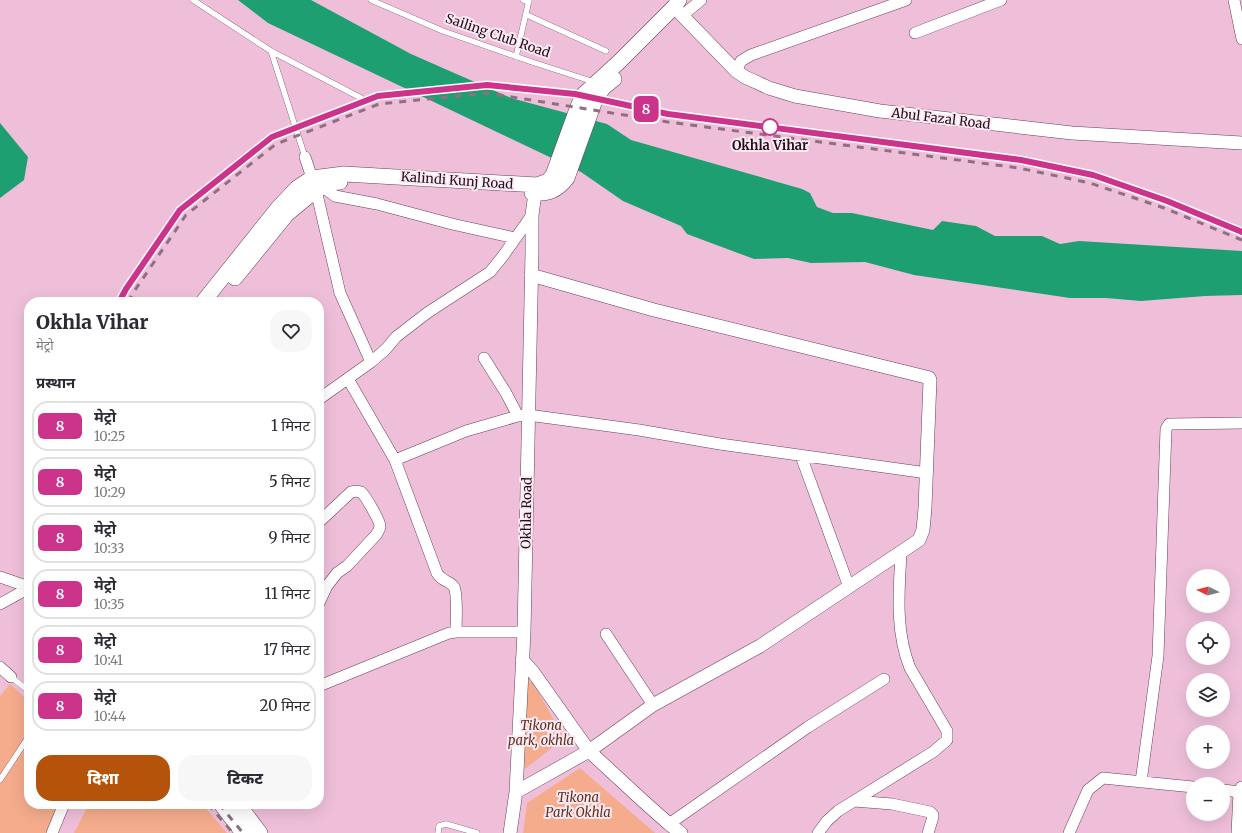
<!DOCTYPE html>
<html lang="hi">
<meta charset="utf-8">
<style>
body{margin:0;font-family:Merriweather,"Noto Sans Devanagari",serif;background:#f7f7f7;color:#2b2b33;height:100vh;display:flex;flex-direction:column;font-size:15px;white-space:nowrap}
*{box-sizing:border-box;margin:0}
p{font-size:13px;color:#7c7c81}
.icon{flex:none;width:22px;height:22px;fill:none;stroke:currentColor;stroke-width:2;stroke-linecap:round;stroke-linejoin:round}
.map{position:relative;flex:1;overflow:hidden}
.drawer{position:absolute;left:24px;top:297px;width:300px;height:512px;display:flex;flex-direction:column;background:#fff;border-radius:16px;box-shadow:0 4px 16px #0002}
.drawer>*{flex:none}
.badge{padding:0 8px;border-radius:6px;font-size:14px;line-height:26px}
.needle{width:26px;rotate:276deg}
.fabs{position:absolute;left:1186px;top:569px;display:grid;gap:8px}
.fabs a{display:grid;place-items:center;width:44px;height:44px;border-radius:50%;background:#fff;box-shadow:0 4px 16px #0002;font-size:20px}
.map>.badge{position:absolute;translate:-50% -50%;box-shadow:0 0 0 2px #fff}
h2{padding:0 12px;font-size:15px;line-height:36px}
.round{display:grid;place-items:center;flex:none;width:42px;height:42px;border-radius:16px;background:#f7f7f7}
.summary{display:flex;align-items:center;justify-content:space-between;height:68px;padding:0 12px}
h1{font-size:19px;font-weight:800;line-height:30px}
.action{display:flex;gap:8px;margin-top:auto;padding:8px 12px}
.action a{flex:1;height:46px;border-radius:16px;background:#b45309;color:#fff;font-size:16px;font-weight:800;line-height:46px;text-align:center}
.action a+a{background:#f7f7f7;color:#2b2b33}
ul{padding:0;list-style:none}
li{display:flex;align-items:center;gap:12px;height:50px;margin:0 8px 6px;padding:0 4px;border:2px solid #e1e1e2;border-radius:16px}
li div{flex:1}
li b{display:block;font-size:15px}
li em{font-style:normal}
li .badge{min-width:44px;font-weight:700;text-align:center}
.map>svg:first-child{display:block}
.green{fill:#f5ac8d}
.water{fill:#1d9f72}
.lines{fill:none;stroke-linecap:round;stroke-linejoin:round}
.service-casing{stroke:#684058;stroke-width:6}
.minor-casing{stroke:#684058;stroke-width:12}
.tertiary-casing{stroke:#684058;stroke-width:14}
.secondary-casing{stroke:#684058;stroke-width:16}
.service{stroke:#fff;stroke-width:5.5}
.minor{stroke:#fff;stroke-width:11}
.tertiary{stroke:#fff;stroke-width:13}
.secondary{stroke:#fff;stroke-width:15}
.rail{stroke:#906f82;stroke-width:3;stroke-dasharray:7 7;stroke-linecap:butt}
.line-casing{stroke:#fff;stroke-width:9}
.line{stroke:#cc338b;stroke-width:6}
.stop-dot{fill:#fff;stroke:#cc338b;stroke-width:2}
.labels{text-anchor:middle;stroke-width:4;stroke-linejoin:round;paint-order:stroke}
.street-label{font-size:13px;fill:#21111a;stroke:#fde9f4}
.stop-label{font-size:13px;font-weight:bold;fill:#21111a;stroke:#fde9f4}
.park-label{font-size:13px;font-style:italic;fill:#5e301b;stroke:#fde9f4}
</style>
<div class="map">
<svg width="1242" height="833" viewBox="0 0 1242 833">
<rect width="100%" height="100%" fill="#efbfda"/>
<path class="green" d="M532 681 564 738 525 769 522 686Z
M10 684 23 696 29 700V804H60L48 833H0V696Z
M580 768 655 833H523L527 803Z
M89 804H202L227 833H74Z"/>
<path class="water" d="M238 0H311L411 54 511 98 607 124 631 140 802 189 810 193 817 207 833 213H852L933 230 942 221 976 226 995 236H1042L1060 244 1079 241 1242 251V295L1205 296 1141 301 1106 298H1070L914 275 865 262 811 263 788 258 754 259 687 234 681 226 623 201 581 172 268 23Z
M0 123 28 157 24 180 0 198Z"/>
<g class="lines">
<defs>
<path id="service" d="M193 0 271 51 361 98
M371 0 443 31 532 62 594 82
M523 0 529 2
M527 15 606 51
M271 51 305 157
M516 57 529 0
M11 677 29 691
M0 780 29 736
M438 833 439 826 446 824 477 833"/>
<path id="minor" d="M1234 0 1242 39
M683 15 701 0
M915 33 1001 0
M736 71 741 61 751 55 906 0
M305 157 316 190 340 293 371 362
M323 187 335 196 377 204 452 224 515 238
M484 358 506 393 518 416
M348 379 395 460 437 573C442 582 451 581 454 587 458 594 456 622 456 632
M319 399 371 362 386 349 396 337 427 313 490 272 503 256 532 215
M801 456 849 587
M395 460 466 431 518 416 528 415 639 430 720 444 927 473
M319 522 351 492C354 491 358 491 361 492 365 495 380 521 380 526 380 529 378 532 376 535L347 566 337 573 327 586 319 603
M0 577 29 587
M0 604 29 588
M606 634 653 705
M0 667 11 677
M319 686 449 633 456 632H524
M1141 782 1158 656 1166 429 1169 424H1171L1242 423
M1223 790 1240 792
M854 801 892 804 930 812 933 815V817L928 833
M669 824 808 727 884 679
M52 833 64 804
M818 833 827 821 838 811 933 752 947 740V731L910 668C895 631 899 591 901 553
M1069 833 1088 790 1103 778 1193 787"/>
<path id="tertiary" d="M674 7 736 71 745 77 769 88 795 96 880 111 1072 133 1242 143
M522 660 533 672 589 751 642 800 669 824 681 833
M516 792 589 751 653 705 760 646 919 540 923 530 925 508 930 380 929 378 926 377 654 310 531 275
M510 833 516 792 524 632 532 252V215L535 193
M1238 833 1240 792 1242 788"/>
<path id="secondary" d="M532 193C548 194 557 191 567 178L594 103 603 88 614 79
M235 278 287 214 316 190 330 183 340 182
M203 302 278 208 297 188 312 178 344 174 537 185 548 181 553 175 577 109 583 95 620 61 674 7 679 0
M221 804 243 833
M238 804 260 833"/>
</defs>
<use href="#service" class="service-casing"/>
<use href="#minor" class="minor-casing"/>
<use href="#tertiary" class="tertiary-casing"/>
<use href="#secondary" class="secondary-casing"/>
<use href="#service" class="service"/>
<use href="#minor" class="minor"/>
<use href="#tertiary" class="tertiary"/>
<use href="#secondary" class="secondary"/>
<path class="rail" d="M119 302 126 289 180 210 272 137 378 96 487 85 575 94 668 114 1021 160 1093 175 1167 201 1242 232
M128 302 133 293 186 215 276 144 379 104 487 93 668 122 1019 168 1090 183 1164 208 1242 240
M208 804 233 833
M219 804 243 833"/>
</g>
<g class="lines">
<defs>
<path id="line" d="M119 302 126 289 180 210 272 137 378 96 487 85 575 94 668 114 1021 160 1093 175 1167 201 1242 232"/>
</defs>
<use href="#line" class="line-casing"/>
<use href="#line" class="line"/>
</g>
<circle class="stop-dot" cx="770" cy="127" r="8"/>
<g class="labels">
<g class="street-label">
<text transform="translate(498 35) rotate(19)" y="5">Sailing Club Road</text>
<text transform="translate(941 118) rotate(7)" y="5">Abul Fazal Road</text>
<text transform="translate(457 180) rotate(4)" y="5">Kalindi Kunj Road</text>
<text transform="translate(526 513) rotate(-89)" y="5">Okhla Road</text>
</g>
<g class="stop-label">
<text x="770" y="150">Okhla Vihar</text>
</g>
<g class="park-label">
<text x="541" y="730">Tikona<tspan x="541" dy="15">park, okhla</tspan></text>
<text x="578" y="802">Tikona<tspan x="578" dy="15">Park Okhla</tspan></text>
</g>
</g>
</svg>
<div class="fabs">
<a><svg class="needle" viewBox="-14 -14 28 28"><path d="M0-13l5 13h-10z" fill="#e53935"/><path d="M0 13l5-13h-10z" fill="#7c7c81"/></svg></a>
<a><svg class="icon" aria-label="locate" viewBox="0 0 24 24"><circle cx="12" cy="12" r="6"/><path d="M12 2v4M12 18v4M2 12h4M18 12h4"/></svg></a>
<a><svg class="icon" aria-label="layers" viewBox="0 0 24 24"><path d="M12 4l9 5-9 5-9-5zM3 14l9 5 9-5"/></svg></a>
<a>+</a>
<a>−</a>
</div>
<b class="badge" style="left:646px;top:109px;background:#cc338b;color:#fff">8</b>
<section class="drawer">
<div class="summary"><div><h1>Okhla Vihar</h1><p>मेट्रो</p></div><a class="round"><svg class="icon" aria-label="heart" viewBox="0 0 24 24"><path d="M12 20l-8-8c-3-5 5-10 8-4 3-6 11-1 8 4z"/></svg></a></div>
<h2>प्रस्थान</h2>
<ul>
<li><span class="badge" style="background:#cc338b;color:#fff">8</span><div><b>मेट्रो</b><p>10:25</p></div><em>1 मिनट</em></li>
<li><span class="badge" style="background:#cc338b;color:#fff">8</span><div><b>मेट्रो</b><p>10:29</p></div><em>5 मिनट</em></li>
<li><span class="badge" style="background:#cc338b;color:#fff">8</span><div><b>मेट्रो</b><p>10:33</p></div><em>9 मिनट</em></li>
<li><span class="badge" style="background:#cc338b;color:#fff">8</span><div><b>मेट्रो</b><p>10:35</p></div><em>11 मिनट</em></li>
<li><span class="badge" style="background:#cc338b;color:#fff">8</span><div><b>मेट्रो</b><p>10:41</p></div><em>17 मिनट</em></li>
<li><span class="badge" style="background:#cc338b;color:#fff">8</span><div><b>मेट्रो</b><p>10:44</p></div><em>20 मिनट</em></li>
</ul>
<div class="action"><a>दिशा</a><a>टिकट</a></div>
</section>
</div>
